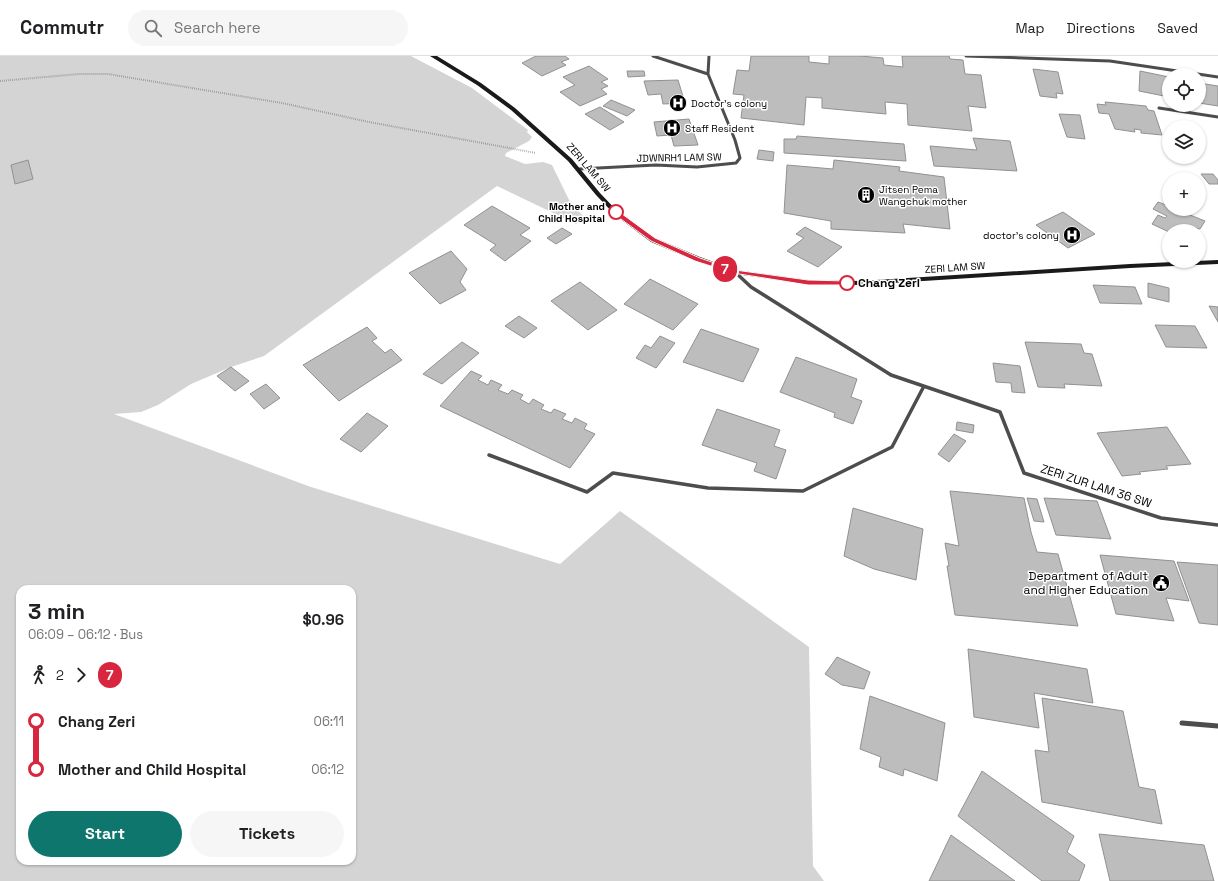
<!DOCTYPE html>
<meta charset="utf-8">
<style>
body{margin:0;font-family:"Space Grotesk",sans-serif;background:#f6f6f6;color:#202124;height:100vh;display:flex;flex-direction:column;font-size:15px;white-space:nowrap}
*{box-sizing:border-box;margin:0}
p{font-size:13px;color:#757577}
.icon{flex:none;width:22px;height:22px;fill:none;stroke:currentColor;stroke-width:2;stroke-linecap:round;stroke-linejoin:round}
.map{position:relative;flex:1;overflow:hidden}
.sheet{position:absolute;left:16px;top:529px;width:340px;height:280px;display:flex;flex-direction:column;background:#fff;border-radius:12px;box-shadow:0 1px 3px #0004}
.sheet>*{flex:none}
.badge{padding:0 8px;border-radius:13px;font-size:14px;line-height:26px}
.controls{position:absolute;left:1162px;top:12px;display:grid;gap:8px}
.controls a{display:grid;place-items:center;width:44px;height:44px;border-radius:50%;background:#fff;box-shadow:0 1px 3px #0004;font-size:20px}
.map>.badge{position:absolute;translate:-50% -50%;box-shadow:0 0 0 2px #fff}
.legs{display:flex;align-items:center;gap:6px;height:44px;padding:0 12px;font-size:13px}
.legs p{margin-inline-start:auto}
.summary{display:flex;align-items:center;justify-content:space-between;height:68px;padding:0 12px}
h1{font-size:22px;font-weight:800;line-height:30px}
.primary-button{display:flex;gap:8px;margin-top:auto;padding:8px 12px}
.primary-button a{flex:1;height:46px;border-radius:24px;background:#0f766e;color:#fff;font-size:16px;font-weight:800;line-height:46px;text-align:center}
.primary-button a+a{background:#f6f6f6;color:#202124}
ul{padding:0 12px;list-style:none}
li{display:flex;align-items:center;gap:14px;height:48px;font-size:15px}
li i{display:grid;place-items:center;width:6px;height:100%;margin:0 5px;background:currentColor}
li i::after{content:'';width:10px;height:10px;margin:-5px;border:3px solid;border-radius:50%;background:#fff}
li p{margin-inline-start:auto}
li:first-child i{background:linear-gradient(#0000 50%,currentColor 0)}
li:last-child i{background:linear-gradient(currentColor 50%,#0000 0)}
header{display:flex;align-items:center;gap:24px;box-sizing:border-box;height:56px;padding:0 20px;background:#fff;border-bottom:1px solid #e0e0e0}
header strong{font-size:19px}
nav{display:flex;gap:22px;margin-inline-start:auto;font-size:14px}
.search{width:280px;height:36px;background:#f6f6f6;display:flex;align-items:center;gap:10px;box-sizing:border-box;padding:0 14px;border-radius:22px;color:#757577;font-size:15px}
.map>svg:first-child{display:block}
.green{fill:#d4d4d4;fill-rule:evenodd}
.building{fill:#bdbdbd;stroke:#919191}
.lines{fill:none;stroke-linecap:round;stroke-linejoin:round}
.path{stroke:#6f6f6f;stroke-width:2;stroke-dasharray:0.5 1.5;stroke-linecap:butt}
.street-far2{stroke:#4d4d4d;stroke-width:3}
.street-far1{stroke:#4d4d4d;stroke-width:3.5}
.street{stroke:#4d4d4d;stroke-width:5}
.secondary{fill:#1a1a1a;fill-rule:evenodd}
.line-1{fill:#d7263d;stroke:#fff}
.stop-1-dot{fill:#fff;stroke:#d7263d;stroke-width:2}
.labels{text-anchor:middle;stroke-width:3;stroke-linejoin:round;paint-order:stroke}
.far-poi-label{font-size:10px;fill:#000;stroke:#fff;text-anchor:start}
.far-street-label{font-size:10px;fill:#000;stroke:#fff}
.far-stop-label{font-size:10px;font-weight:bold;fill:#000;stroke:#fff;text-anchor:end}
.stop-label{font-size:12px;font-weight:bold;fill:#000;stroke:#fff;text-anchor:start}
.street-label{font-size:12px;fill:#000;stroke:#fff}
.poi-label{font-size:12px;fill:#000;stroke:#fff;text-anchor:end}
</style>
<header>
<strong>Commutr</strong>
<div class="search"><svg class="icon" aria-label="search" viewBox="0 0 24 24"><circle cx="10" cy="10" r="6"/><path d="M15 15l6 6"/></svg>Search here</div>
<nav><a>Map</a><a>Directions</a><a>Saved</a></nav>
</header>
<div class="map">
<svg width="1218" height="825" viewBox="0 0 1218 825">
<rect width="100%" height="100%" fill="#fff"/>
<path class="green" d="M0 0H411L472 32 528 74 527 76 532 81 529 85 506 97 505 100 525 108 543 106 552 109 570 146 585 162 576 168 497 130 264 300 231 311 191 328 158 349 141 356 114 358 311 431 560 508 620 455 809 591 813 810 824 825H0ZM20 533H352V805H20Z"/>
<path class="building" d="M536 0H565L569 3 561 6 566 9 542 20 522 7Z
M751 0H809V6L829 8V0H860L883 2 884 9 903 11 902 0H949L950 3 963 4 965 18 981 19 986 52 968 50 972 75 908 69 907 48 885 46 886 58 822 52V42L806 41 804 69 741 62 744 39 733 38 737 14 749 15Z
M589 10 608 23 601 26 608 30 601 33 607 38 580 50 560 36 575 29 563 21Z
M1033 13 1058 16 1063 38 1056 37 1057 42 1040 40Z
M627 15H644L645 20 628 21Z
M1140 15 1169 21V41L1139 35Z
M678 24 685 47 663 48 661 38 648 39 644 25Z
M1199 27 1218 30V50L1199 47Z
M611 44 635 54 627 60 603 50Z
M1105 46 1146 50 1148 54 1154 55 1162 79 1141 77V74L1134 73 1135 76 1115 73 1109 58 1099 57 1097 48 1106 49Z
M600 51 624 66 610 74 585 58Z
M1059 58 1080 59 1085 83 1067 81Z
M689 63 698 89 674 90 671 79 657 80 654 66Z
M797 80 904 88 906 105 784 97V83H796Z
M973 82 1010 85 1017 115 934 110 930 90 977 94Z
M759 94 774 96 773 105 757 103Z
M28 104 33 123 15 128 11 109Z
M834 104 900 111 899 115 944 121 950 173 903 168 905 177 831 173V165L784 157 787 109 833 113Z
M1201 118H1213L1218 124V128H1209Z
M1158 146 1169 150V153H1175L1205 165 1200 173 1196 172 1194 175 1169 176 1152 168 1158 159 1165 162 1167 160 1153 153Z
M492 150 530 172 520 179 531 185 505 205 490 194 496 189 464 169Z
M1063 156 1095 178 1068 192 1036 169Z
M805 171 842 191 818 211 787 195 804 182 796 178Z
M562 172 572 178 556 188 547 182Z
M451 195 467 213 460 226 466 234 440 248 409 217Z
M650 223 698 248 673 274 624 248Z
M580 226 617 254 588 274 551 245Z
M1148 227 1169 232V246L1148 241Z
M1093 229 1135 231 1142 248 1100 247Z
M1209 250 1218 251V266Z
M519 260 537 272 524 282 505 270Z
M1155 269 1195 270 1207 292 1166 291Z
M367 271 377 282 372 285 385 297 391 293 402 304 339 345 303 309Z
M701 273 759 293 743 326 683 306Z
M660 280 675 287 656 312 636 302 645 289 651 292Z
M462 286 479 297 442 328 423 318Z
M1025 286 1081 288 1084 297 1092 298 1102 330 1064 328 1065 332 1038 331Z
M796 301 857 323 851 341 862 345 853 368 834 361 835 357 780 336Z
M993 307 1020 310 1025 337 1012 336 1011 327 996 326Z
M231 311 249 325 235 335 217 320Z
M471 315 482 320 478 324 488 329 491 324 502 329 498 334 508 338 512 334 523 339 520 343 529 348 533 343 544 349 541 353 551 357 554 353 566 358 562 363 572 367 575 362 587 368 584 373 595 378 570 412 440 350Z
M266 328 280 342 264 353 250 338Z
M717 353 780 374 774 390 786 394 776 423 754 415 757 407 702 389Z
M367 357 388 370 361 396 340 383Z
M957 366 974 369 973 377 956 374Z
M1167 371 1191 408 1166 410 1168 413 1139 416 1141 418 1122 420 1097 377Z
M954 378 966 385 949 406 938 398Z
M950 435 1024 442 1031 476 1037 496 1058 498 1078 570 955 559 947 510H949L945 487 959 490Z
M1027 442 1037 443 1044 466 1034 465Z
M1044 442 1097 445 1111 483 1056 479Z
M853 452 923 473 916 524 874 513 844 500Z
M1100 499 1174 505 1189 545 1166 542 1174 565 1116 558Z
M1177 506 1218 509V569L1199 567Z
M968 593 1087 613 1093 647 1034 637 1039 672 974 661Z
M837 601 870 616 864 633 842 629 825 618Z
M870 640 945 667 937 725 904 713 903 720 879 711 881 701 860 693Z
M1042 642 1123 655 1139 731 1155 734 1162 768 1042 746 1035 694 1049 696Z
M982 715 1074 780 1067 796 1085 809 1079 825H1042L958 760Z
M1099 778 1204 789 1214 825H1110Z
M951 779 1015 825H929Z"/>
<g class="lines">
<path class="path" d="M0 25 79 18H108L282 47 369 66 536 97"/>
<path class="street-far2" d="M653 0 708 18
M966 0 1110 5 1218 21
M1159 52 1218 61
M579 113 656 109 697 111 736 107 740 102 735 84 708 18 709 0"/>
<path class="street-far1" d="M735 216 751 231 891 319 1000 356 1024 417 1161 462 1218 469
M489 399 587 436 613 417 708 432 803 435 892 391 924 330"/>
<path class="street" d="M1182 667 1218 670"/>
<path class="secondary" d="M430 0H437L481 27 515 52 572 103 600 137 619 157 655 182 700 201 736 214 808 224 860 225 1130 208 1218 204V208L1130 212 860 229 808 228 735 218 696 205 651 186 615 159 596 139 568 105 511 54 477 29Z"/>
</g>
<path class="line-1" d="M614 155H618L655 182 700 202 735 214 808 224 847 225 850 227 847 229H808L733 217 695 205 651 185 614 158Z"/>
<defs>
<symbol id="hospital-disc" viewBox="-11 -11 22 22"><circle r="9.5" fill="#000" stroke="#fff"/><path d="M-5-5h3v3.5h4V-5h3V5h-3V1.5h-4V5h-3Z" fill="#fff"/></symbol>
<symbol id="building-disc" viewBox="-11 -11 22 22"><circle r="9.5" fill="#000" stroke="#fff"/><path d="M-4-6H4V6H1V3H-1V6H-4ZM-2.5-4.3h1.7v1.8h-1.7ZM.8-4.3h1.7v1.8H.8ZM-2.5-1h1.7V.8h-1.7ZM.8-1h1.7V.8H.8Z" fill="#fff"/></symbol>
<symbol id="civic-disc" viewBox="-11 -11 22 22"><circle r="9.5" fill="#000" stroke="#fff"/><path d="M-.6-6.5H3V-4.5H.6V-3L4-1V1h2V6H-6V1h2V-1L-.6-3ZM-1.2 2.5V6h2.4V2.5Z" fill="#fff"/></symbol>
</defs>
<g fill-rule="evenodd">
<use href="#hospital-disc" x="668" y="37" width="20" height="20"/>
<use href="#hospital-disc" x="662" y="62" width="20" height="20"/>
<use href="#building-disc" x="856" y="129" width="20" height="20"/>
<use href="#hospital-disc" x="1062" y="169" width="20" height="20"/>
<use href="#civic-disc" x="1151" y="517" width="20" height="20"/>
</g>
<g class="stop-1-dot">
<circle cx="616" cy="156" r="7"/>
<circle cx="847" cy="227" r="7"/>
</g>
<g class="labels">
<g class="far-poi-label">
<text x="691" y="51">Doctor’s colony</text>
<text x="685" y="76">Staff Resident</text>
<text x="879" y="137">Jitsen Pema<tspan x="879" dy="12">Wangchuk mother</tspan></text>
<text x="1059" y="183" text-anchor="end">doctor’s colony</text>
</g>
<g class="far-street-label">
<text transform="translate(679 101) rotate(-1)" y="4">JDWNRH1 LAM SW</text>
<text transform="translate(589 111) rotate(49)" y="4">ZERI LAM SW</text>
<text transform="translate(955 211) rotate(-4)" y="4">ZERI LAM SW</text>
</g>
<g class="far-stop-label">
<text x="605" y="154">Mother and<tspan x="605" dy="12">Child Hospital</tspan></text>
</g>
<g class="stop-label">
<text x="858" y="231">Chang Zeri</text>
</g>
<g class="street-label">
<text transform="translate(1096 430) rotate(18)" y="4">ZERI ZUR LAM 36 SW</text>
</g>
<g class="poi-label">
<text x="1148" y="524">Department of Adult<tspan x="1148" dy="14">and Higher Education</tspan></text>
</g>
</g>
</svg>
<div class="controls">
<a><svg class="icon" aria-label="locate" viewBox="0 0 24 24"><circle cx="12" cy="12" r="6"/><path d="M12 2v4M12 18v4M2 12h4M18 12h4"/></svg></a>
<a><svg class="icon" aria-label="layers" viewBox="0 0 24 24"><path d="M12 4l9 5-9 5-9-5zM3 14l9 5 9-5"/></svg></a>
<a>+</a>
<a>−</a>
</div>
<b class="badge" style="left:725px;top:213px;background:#d7263d;color:#fff">7</b>
<section class="sheet">
<div class="summary"><div><h1>3 min</h1><p>06:09 – 06:12 · Bus</p></div><b>$0.96</b></div>
<div class="legs"><svg class="icon" aria-label="walk" viewBox="0 0 24 24"><circle cx="13" cy="4" r="2"/><path d="M13 8l-2 6 4 7M11 14l-3 7M7 12l3-4h3l4 4"/></svg>2<svg class="icon" aria-label="forward" viewBox="0 0 24 24"><path d="M9 5l7 7-7 7"/></svg><b class="badge" style="background:#d7263d;color:#fff">7</b></div>
<ul>
<li><i style="color:#d7263d"></i><b>Chang Zeri</b><p>06:11</p></li>
<li><i style="color:#d7263d"></i><b>Mother and Child Hospital</b><p>06:12</p></li>
</ul>
<div class="primary-button"><a>Start</a><a>Tickets</a></div>
</section>
</div>
